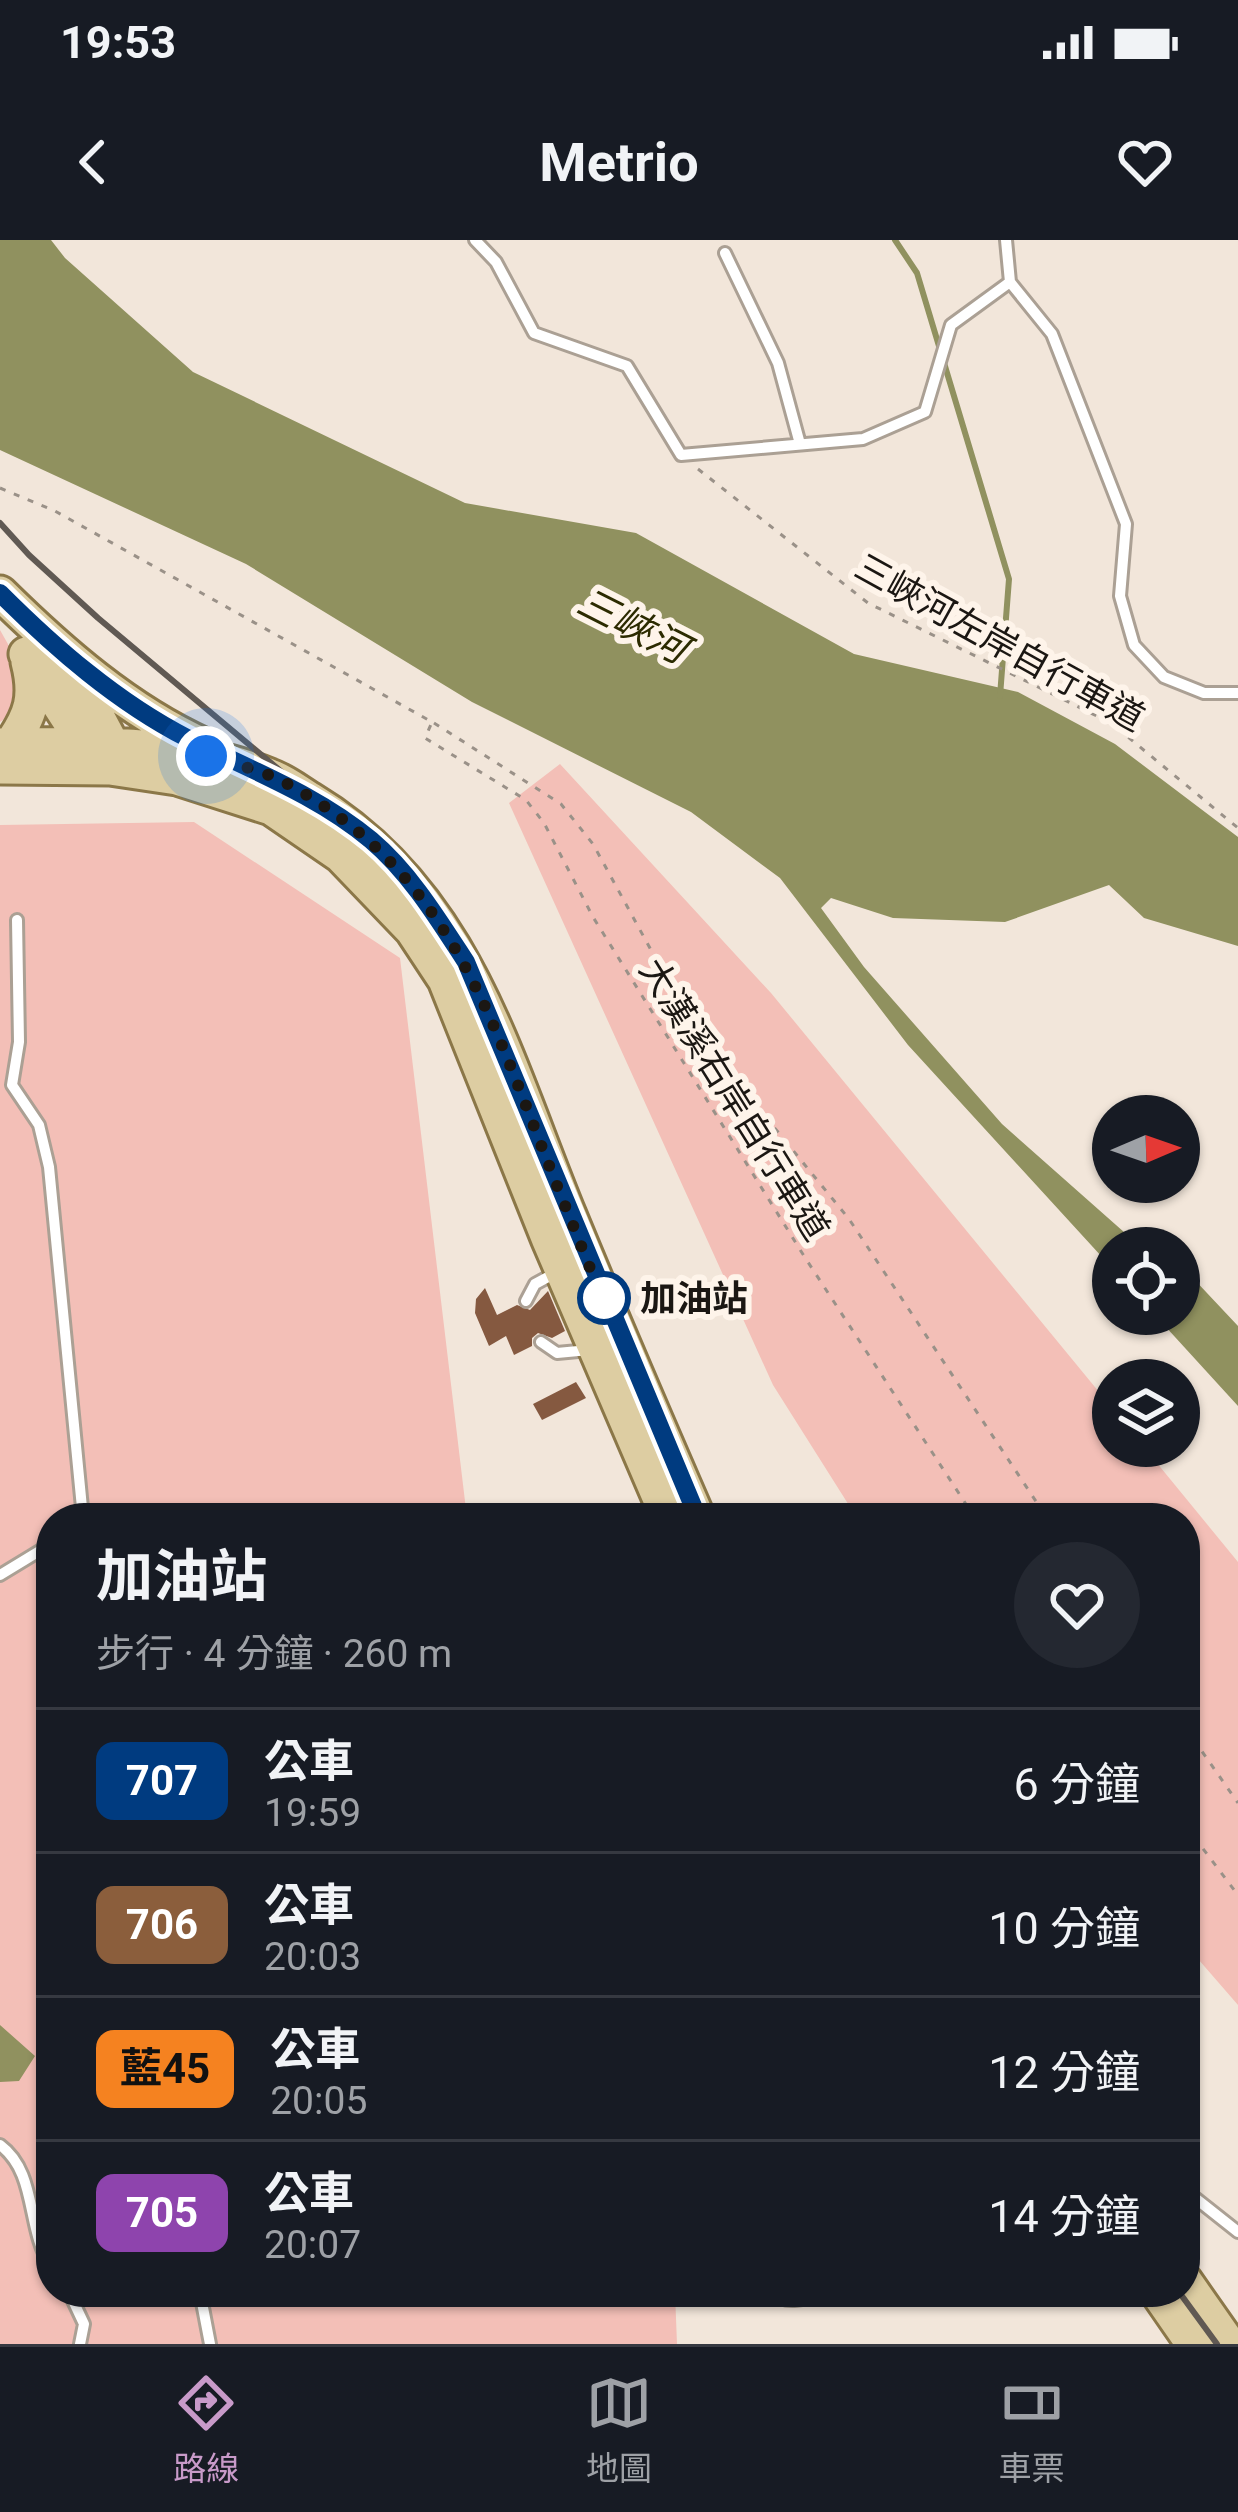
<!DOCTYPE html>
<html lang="zh-TW">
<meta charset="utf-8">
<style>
body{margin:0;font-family:Roboto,"Noto Sans TC",sans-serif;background:#242831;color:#f1f3f6;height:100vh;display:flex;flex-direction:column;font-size:45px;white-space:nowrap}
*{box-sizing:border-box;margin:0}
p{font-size:39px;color:#9ea1a6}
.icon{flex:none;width:66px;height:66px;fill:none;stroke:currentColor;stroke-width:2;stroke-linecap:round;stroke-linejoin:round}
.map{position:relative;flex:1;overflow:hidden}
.sheet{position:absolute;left:36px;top:1263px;width:1164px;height:804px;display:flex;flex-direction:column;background:#171b24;border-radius:48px;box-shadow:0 3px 9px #0004}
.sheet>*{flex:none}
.badge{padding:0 24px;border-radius:18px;font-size:42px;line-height:78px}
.needle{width:78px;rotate:88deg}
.fabs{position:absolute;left:1092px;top:855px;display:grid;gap:24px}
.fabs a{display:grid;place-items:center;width:108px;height:108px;border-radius:50%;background:#171b24;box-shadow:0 3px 9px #0004;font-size:60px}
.you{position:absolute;width:60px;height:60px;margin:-30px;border:9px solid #fff;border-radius:50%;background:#1a73e8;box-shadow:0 0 0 18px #1a73e833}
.map>.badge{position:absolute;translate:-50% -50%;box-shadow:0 0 0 6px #fff}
.round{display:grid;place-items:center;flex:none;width:126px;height:126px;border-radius:63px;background:#242831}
.headline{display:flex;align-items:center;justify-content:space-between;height:204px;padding:0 60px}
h1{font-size:57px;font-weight:700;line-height:90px}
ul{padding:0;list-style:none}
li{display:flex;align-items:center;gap:36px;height:144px;padding:0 60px;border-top:3px solid #363941}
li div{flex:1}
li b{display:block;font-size:45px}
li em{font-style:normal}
li .badge{min-width:132px;font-weight:700;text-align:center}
.status{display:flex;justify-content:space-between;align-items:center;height:84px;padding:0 60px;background:#171b24;direction:ltr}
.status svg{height:33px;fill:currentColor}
header{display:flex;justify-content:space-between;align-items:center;height:156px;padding:0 60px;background:#171b24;font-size:54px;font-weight:700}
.tabs{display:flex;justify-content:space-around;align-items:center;height:168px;border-top:3px solid #363941;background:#171b24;font-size:33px;color:#9ea1a6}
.tabs a{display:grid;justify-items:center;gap:6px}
.tabs .current{color:#c89ac9}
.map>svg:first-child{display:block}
.green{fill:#f3bfb7}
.water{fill:#90915f}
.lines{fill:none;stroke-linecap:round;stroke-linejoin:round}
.stream{stroke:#90915f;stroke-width:6}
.building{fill:#855940}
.service-casing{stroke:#aba094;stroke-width:16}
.primary-casing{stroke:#8b7748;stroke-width:39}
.path{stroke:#9a9188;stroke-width:3;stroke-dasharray:6 9;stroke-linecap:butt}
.service{stroke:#fff;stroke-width:10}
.primary{stroke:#ddcda2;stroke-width:33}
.rail{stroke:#605953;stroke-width:6}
.line-casing{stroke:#fff;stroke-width:27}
.line{stroke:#003b80;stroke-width:18}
.walk{stroke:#1b1713;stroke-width:12;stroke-dasharray:0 21.6}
.stop-dot{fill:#fff;stroke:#003b80;stroke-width:6}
.labels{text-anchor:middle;stroke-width:12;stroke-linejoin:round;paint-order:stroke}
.street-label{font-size:36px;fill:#1b1713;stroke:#fef4ea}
.stop-label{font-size:36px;font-weight:bold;fill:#1b1713;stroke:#fef4ea;text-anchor:start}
.water-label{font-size:39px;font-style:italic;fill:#2c2b01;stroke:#fef4ea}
</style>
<div class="status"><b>19:53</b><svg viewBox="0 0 49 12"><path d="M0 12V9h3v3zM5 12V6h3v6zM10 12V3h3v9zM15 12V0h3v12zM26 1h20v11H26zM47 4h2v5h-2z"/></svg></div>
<header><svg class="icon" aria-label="back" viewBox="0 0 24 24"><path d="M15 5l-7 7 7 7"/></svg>Metrio<svg class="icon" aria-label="heart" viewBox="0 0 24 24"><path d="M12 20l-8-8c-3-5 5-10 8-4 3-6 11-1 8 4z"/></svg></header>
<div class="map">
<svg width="1238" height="2104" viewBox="0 0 1238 2104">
<rect width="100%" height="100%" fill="#f2e6da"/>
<path class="green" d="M0 390 22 429 25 464 0 482Z
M560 524 771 753 1113 1169V1206H1143L1238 1322V1765L1185 1704V1278H857L773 1145 509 563Z
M194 582 400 718 467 1278H51V2052H675L677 2104H0V585Z"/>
<path class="water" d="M0 0H51L65 18 193 132 465 263 636 293 854 414 1018 452 1115 504 1238 597V706L1144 678 1109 645 1005 682 893 678 831 658 821 668 864 727 1002 884 1142 1008H1113V1029L908 805 780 638 691 572 472 462 246 324 0 210Z
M1179 1031 1191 1036 1238 1086V1166L1154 1074H1179Z
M0 1785 35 1816 19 1841 0 1842Z"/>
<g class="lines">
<path class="stream" d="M895 0 917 33 1009 339 1000 456"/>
</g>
<path class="building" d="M485 1048 497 1075 517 1065 530 1070 548 1051 565 1091 552 1098 538 1093 532 1098V1106L514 1115 506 1096 489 1106 475 1073 476 1059Z
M576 1142 586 1158 542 1180 533 1164Z"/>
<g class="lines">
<defs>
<path id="service" d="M475 0 496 22 534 93 627 126 681 215 863 199 925 172 951 85 1010 42
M1006 0 1010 42 1052 94 1126 284 1120 356 1134 405 1164 437 1204 453H1238
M725 13 778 123 800 204
M17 680 19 802 12 845 39 885 49 927 83 1278
M526 1061 535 1044 559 1031
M541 1102 557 1113 589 1110
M0 1335 51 1304
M0 1905C38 1933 26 1990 51 2026
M1185 1950 1238 1992
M69 2052 84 2084 80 2104
M200 2052 210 2104
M772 2052C786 2066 806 2059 823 2052"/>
<path id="primary" d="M0 353C60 412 127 471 205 506
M26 414 74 488 98 515
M65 427 87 457 112 504
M11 504C31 475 37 457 28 422
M0 505C91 504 184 500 270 536 284 541 297 551 310 559 465 652 504 817 569 975 611 1077 654 1177 698 1278
M0 527 110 528 177 538 271 568 341 616 412 690 445 740 548 998 668 1278
M1185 2041 1229 2104
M1157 2052 1193 2104"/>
</defs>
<use href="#service" class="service-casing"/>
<use href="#primary" class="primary-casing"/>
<path class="path" d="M698 229 868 363 1111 483 1238 588
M0 248 55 271 432 482 425 498 526 560 544 583 593 677 804 1016 975 1278
M434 483 561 564 593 604 686 774 724 826 849 979 1047 1278
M1185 1487 1238 1563
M1185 1585 1238 1655"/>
<use href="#service" class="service"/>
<use href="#primary" class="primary"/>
<path class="rail" d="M0 283 29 315 98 378 369 605 414 656 457 724 690 1278
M1179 2052 1217 2104"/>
</g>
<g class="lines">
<defs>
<path id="line" d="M0 353C55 408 117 462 187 498 250 530 316 554 371 600 410 633 438 679 466 722L698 1278"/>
</defs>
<use href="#line" class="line-casing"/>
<use href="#line" class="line"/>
<path class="walk" d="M206 516C228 523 254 528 276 538 459 631 494 793 566 968 578 997 592 1036 604 1058"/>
</g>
<circle class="stop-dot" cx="604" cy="1058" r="24"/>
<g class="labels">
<g class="street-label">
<text transform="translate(1000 402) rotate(29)" y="13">三峽河左岸自行車道</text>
<text transform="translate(735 859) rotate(58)" y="13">大漢溪右岸自行車道</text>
</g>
<g class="stop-label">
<text x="640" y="1071">加油站</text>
</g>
<g class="water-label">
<text transform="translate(633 385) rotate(27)" y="14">三峽河</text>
</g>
</g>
</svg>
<div class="fabs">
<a><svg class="needle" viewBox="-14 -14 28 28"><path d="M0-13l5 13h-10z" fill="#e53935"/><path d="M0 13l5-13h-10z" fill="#9ea1a6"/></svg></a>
<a><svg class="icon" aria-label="locate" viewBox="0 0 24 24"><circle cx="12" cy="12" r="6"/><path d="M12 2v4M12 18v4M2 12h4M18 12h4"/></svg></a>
<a><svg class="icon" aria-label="layers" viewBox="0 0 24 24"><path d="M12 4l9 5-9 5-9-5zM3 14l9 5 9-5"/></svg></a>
</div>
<div class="you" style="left:206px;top:516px"></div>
<section class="sheet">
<div class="headline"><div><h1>加油站</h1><p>步行 · 4 分鐘 · 260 m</p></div><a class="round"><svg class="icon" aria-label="heart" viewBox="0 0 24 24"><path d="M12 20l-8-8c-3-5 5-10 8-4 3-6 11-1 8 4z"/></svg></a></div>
<ul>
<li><span class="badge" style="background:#003b80;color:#fff">707</span><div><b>公車</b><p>19:59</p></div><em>6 分鐘</em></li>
<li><span class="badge" style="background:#8b5e3c;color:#fff">706</span><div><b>公車</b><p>20:03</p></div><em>10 分鐘</em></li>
<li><span class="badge" style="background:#f58220;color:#111">藍45</span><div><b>公車</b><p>20:05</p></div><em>12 分鐘</em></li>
<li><span class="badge" style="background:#8e44ad;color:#fff">705</span><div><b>公車</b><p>20:07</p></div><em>14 分鐘</em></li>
</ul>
</section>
</div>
<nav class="tabs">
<a class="current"><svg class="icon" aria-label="directions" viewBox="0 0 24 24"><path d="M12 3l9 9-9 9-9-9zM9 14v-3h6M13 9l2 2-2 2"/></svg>路線</a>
<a><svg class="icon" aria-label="map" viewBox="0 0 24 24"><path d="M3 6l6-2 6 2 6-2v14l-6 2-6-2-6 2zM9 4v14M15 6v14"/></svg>地圖</a>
<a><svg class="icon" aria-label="tickets" viewBox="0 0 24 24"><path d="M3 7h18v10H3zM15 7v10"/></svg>車票</a>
</nav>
